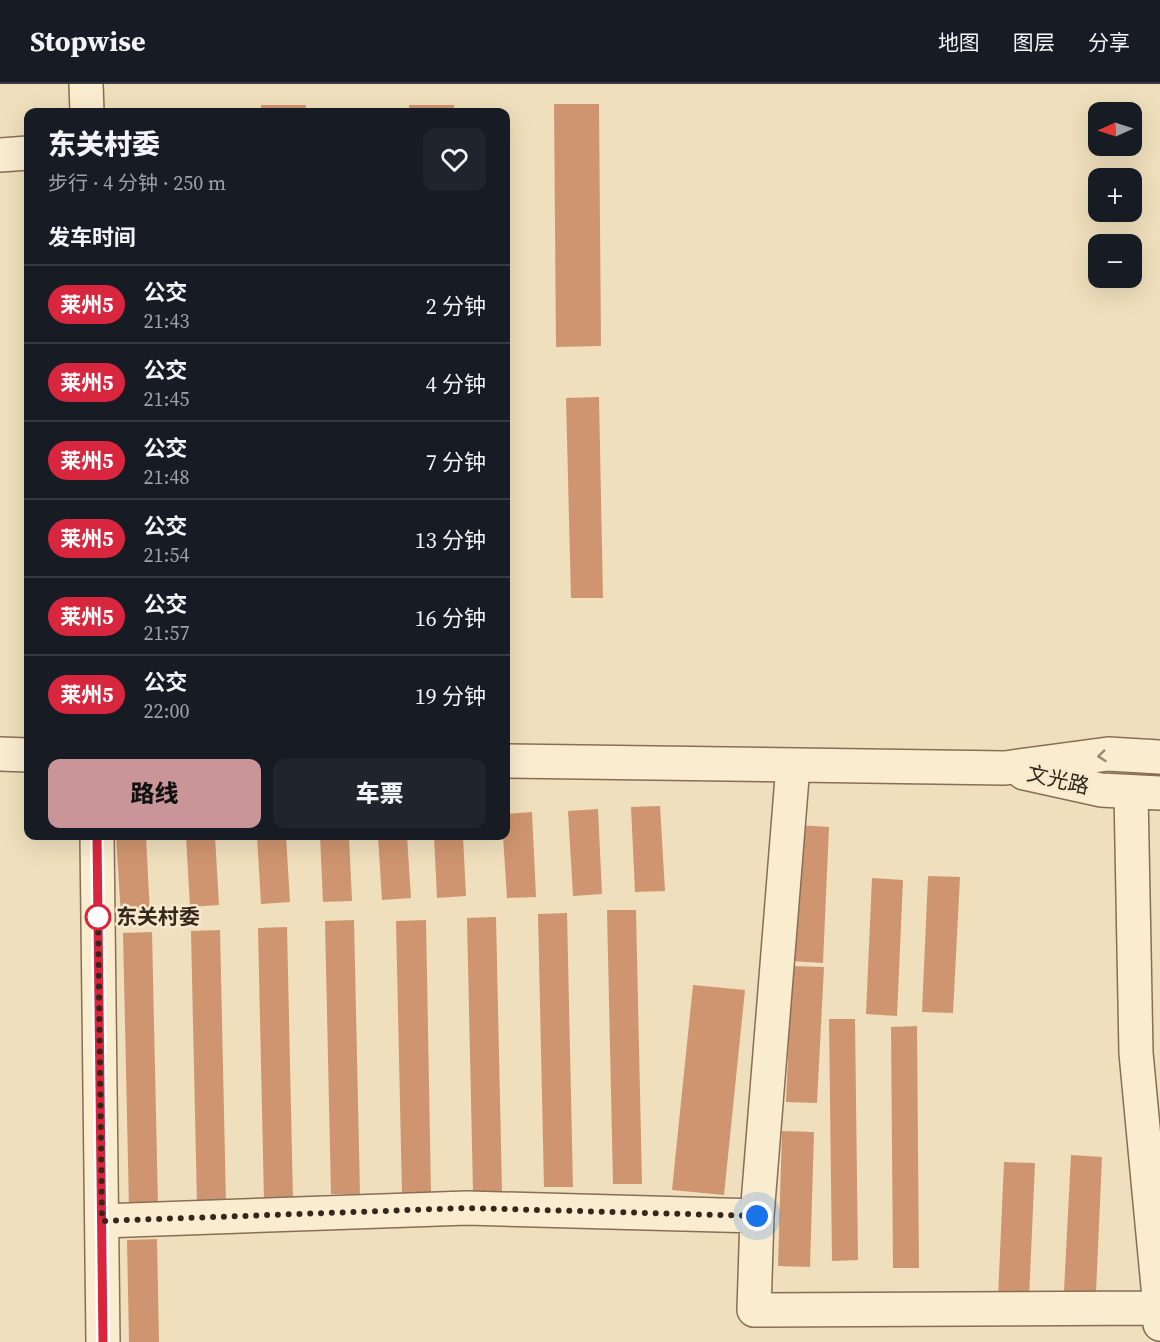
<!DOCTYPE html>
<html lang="zh">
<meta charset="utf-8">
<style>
body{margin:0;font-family:"Source Serif 4","Noto Sans SC",serif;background:#20242c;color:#f1f3f6;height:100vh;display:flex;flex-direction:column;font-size:22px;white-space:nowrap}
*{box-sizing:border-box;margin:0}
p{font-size:20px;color:#9ea1a6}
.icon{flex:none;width:33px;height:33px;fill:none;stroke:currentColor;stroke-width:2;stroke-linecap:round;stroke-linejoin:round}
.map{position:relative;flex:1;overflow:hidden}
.panel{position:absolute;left:24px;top:24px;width:486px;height:732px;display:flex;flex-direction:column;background:#171b24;border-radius:12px;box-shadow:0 6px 24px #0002}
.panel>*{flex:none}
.badge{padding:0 12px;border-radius:20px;font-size:21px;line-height:39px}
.needle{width:39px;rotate:267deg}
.tools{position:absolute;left:1088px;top:18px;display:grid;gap:12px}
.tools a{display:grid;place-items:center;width:54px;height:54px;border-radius:12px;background:#171b24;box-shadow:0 6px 24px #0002;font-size:30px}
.you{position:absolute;width:30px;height:30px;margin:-15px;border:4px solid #fff;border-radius:50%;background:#1a73e8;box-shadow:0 0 0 9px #1a73e833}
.map>.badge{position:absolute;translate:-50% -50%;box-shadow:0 0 0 3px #fff}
h2{padding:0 24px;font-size:22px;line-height:54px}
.round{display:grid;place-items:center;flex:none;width:63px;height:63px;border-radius:12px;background:#20242c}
.overview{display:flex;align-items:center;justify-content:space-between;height:102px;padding:0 24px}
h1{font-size:28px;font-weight:800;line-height:45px}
.action{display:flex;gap:12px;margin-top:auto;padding:12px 24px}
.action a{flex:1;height:69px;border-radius:12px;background:#c99599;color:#111;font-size:24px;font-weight:800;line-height:69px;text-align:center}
.action a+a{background:#20242c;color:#f1f3f6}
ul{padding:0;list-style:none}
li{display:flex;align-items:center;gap:18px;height:78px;padding:0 24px;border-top:2px solid #363941}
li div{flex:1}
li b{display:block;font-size:22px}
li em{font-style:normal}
li .badge{min-width:66px;font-weight:700;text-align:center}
header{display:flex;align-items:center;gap:36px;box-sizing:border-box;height:84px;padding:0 30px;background:#171b24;border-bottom:2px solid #363941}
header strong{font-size:28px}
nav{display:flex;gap:33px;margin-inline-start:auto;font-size:21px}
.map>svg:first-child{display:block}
.building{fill:#cf9570}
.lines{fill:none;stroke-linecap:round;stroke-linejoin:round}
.minor-casing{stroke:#876e55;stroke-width:36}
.minor{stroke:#faeccf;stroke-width:33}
.oneway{stroke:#988a75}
.line-casing{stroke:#fff;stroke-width:14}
.line{stroke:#d7263d;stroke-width:9}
.walk{stroke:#35271b;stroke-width:6;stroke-dasharray:0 10.8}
.stop-dot{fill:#fff;stroke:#d7263d;stroke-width:3}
.labels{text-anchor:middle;stroke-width:5;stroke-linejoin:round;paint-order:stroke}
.street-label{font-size:21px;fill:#35271b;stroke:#f6e9cc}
.stop-label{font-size:21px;font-weight:bold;fill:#35271b;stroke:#f6e9cc;text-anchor:start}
</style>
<header>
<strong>Stopwise</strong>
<nav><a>地图</a><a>图层</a><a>分享</a></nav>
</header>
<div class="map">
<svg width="1160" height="1258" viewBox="0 0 1160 1258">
<rect width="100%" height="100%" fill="#efdfbc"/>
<path class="building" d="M554 20H599L601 262 556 263Z
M261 21H306V28H261Z
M409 21H454V28H409Z
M599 313 603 514H571L566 314Z
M660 722 665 807 635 808 631 723Z
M598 725 602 810 573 812 568 727Z
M532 728 536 813 507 814 503 752H506V730Z
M798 741 829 743 823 879 791 877Z
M116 752H146L150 831 121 832Z
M186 752H215L219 821 190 823Z
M257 752H286L290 818 261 820Z
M320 752H349L352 817 323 818Z
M378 752H407L411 814 382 816Z
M434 752H463L466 812 437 814Z
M928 792 960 793 953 929 922 928Z
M872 794 903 796 897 932 866 930Z
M607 826H636L642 1100H613Z
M567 829 573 1103H544L538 830Z
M496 833 502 1107H473L467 834Z
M354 836 360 1110H331L325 837Z
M426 836 431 1110H402L396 837Z
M287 843 293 1117H264L258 844Z
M220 846 226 1120 197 1121 191 847Z
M152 848 158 1122 129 1123 123 849Z
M792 882 824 883 817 1019 786 1018Z
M693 901 745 906 724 1111 672 1106Z
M829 935H855L858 1176 832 1177Z
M917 942 919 1184H893L891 943Z
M782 1047 814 1048 810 1183 778 1182Z
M1071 1071 1102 1073 1096 1209 1064 1207Z
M1004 1078 1035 1079 1029 1215 998 1214Z
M157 1155 159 1258H129L127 1156Z"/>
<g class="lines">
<defs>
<path id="minor" d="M86 0 87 28
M0 71 28 69
M0 670 28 671
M506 677 1005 684 1108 670 1160 673
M1024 689 1101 706 1160 709
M1131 708 1136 969 1160 1224
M97 752 103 1258
M757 1132 793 681
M102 1137 467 1124 757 1132 754 1226 1160 1224V1240"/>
</defs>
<use href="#minor" class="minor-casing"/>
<use href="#minor" class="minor"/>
</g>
<defs><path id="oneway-chevron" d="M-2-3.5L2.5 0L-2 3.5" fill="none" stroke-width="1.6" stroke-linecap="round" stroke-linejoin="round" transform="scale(1.5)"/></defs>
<use class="oneway" href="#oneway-chevron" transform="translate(1102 672) rotate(174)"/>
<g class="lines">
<defs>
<path id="line" d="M97 752 103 1258"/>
</defs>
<use href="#line" class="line-casing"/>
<use href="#line" class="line"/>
<path class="walk" d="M98 833V830L102 1137 467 1124 757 1132"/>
</g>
<circle class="stop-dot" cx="98" cy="833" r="12"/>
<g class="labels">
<g class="street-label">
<text transform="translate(1058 696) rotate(13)" y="7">文光路</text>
</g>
<g class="stop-label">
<text x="116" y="840">东关村委</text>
</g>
</g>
</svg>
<div class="tools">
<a><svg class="needle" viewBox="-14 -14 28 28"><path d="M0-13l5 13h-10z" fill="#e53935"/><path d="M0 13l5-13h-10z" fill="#9ea1a6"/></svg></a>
<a>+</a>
<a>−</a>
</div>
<div class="you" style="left:757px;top:1132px"></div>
<section class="panel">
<div class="overview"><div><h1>东关村委</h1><p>步行 · 4 分钟 · 250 m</p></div><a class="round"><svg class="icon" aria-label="heart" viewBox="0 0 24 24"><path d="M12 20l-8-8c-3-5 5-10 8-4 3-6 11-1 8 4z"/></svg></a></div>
<h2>发车时间</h2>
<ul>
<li><span class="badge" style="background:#d7263d;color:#fff">莱州5</span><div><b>公交</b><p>21:43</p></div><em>2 分钟</em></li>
<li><span class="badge" style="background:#d7263d;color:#fff">莱州5</span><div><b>公交</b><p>21:45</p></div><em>4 分钟</em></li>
<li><span class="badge" style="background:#d7263d;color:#fff">莱州5</span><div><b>公交</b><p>21:48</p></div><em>7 分钟</em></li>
<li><span class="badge" style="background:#d7263d;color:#fff">莱州5</span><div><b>公交</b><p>21:54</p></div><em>13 分钟</em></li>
<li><span class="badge" style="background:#d7263d;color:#fff">莱州5</span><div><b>公交</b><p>21:57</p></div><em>16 分钟</em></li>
<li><span class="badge" style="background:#d7263d;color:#fff">莱州5</span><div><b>公交</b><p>22:00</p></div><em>19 分钟</em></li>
</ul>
<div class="action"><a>路线</a><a>车票</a></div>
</section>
</div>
